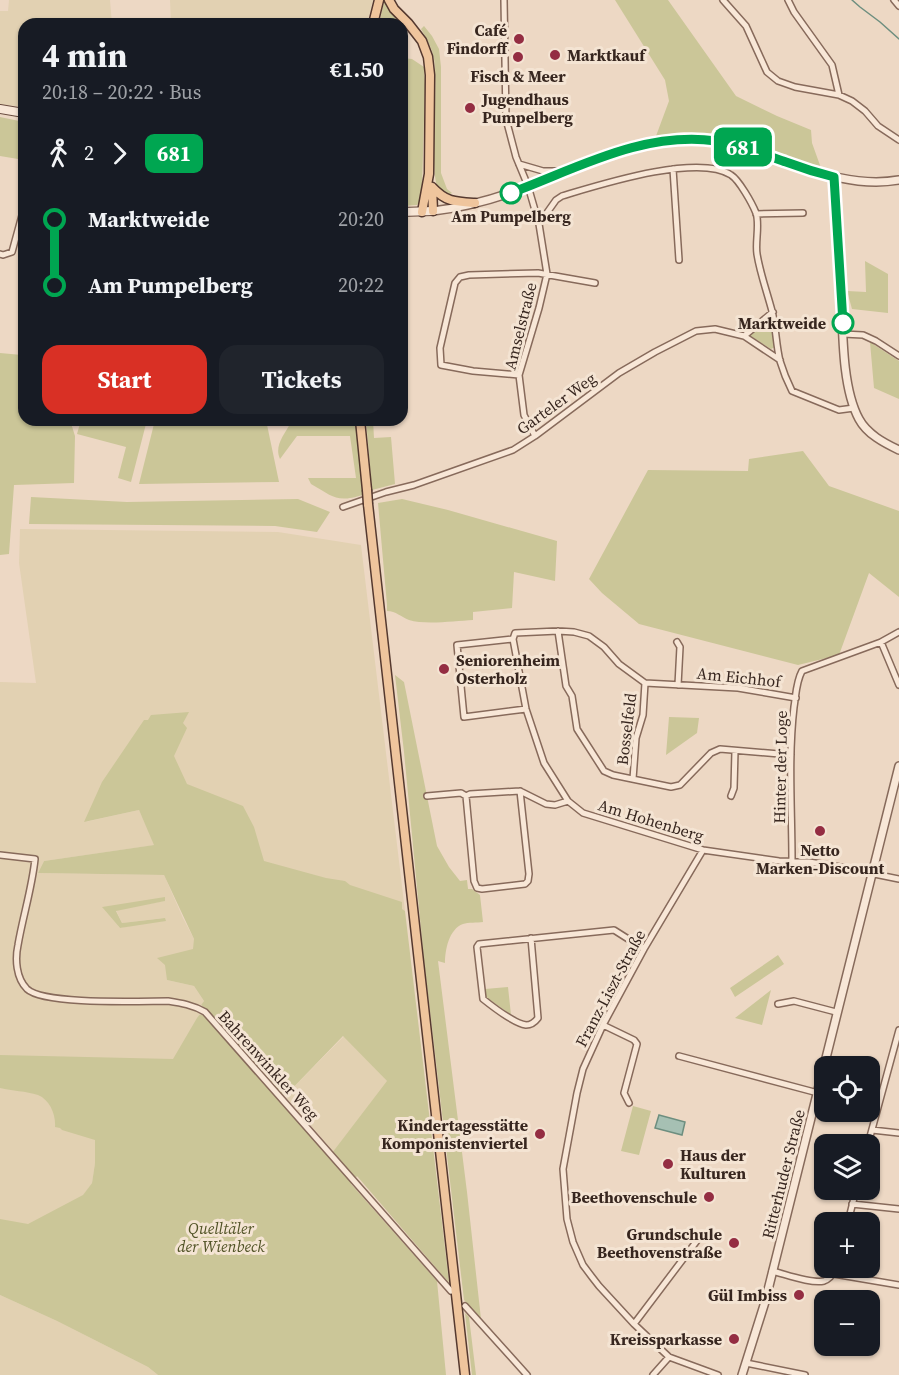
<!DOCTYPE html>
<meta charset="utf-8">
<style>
body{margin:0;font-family:"Source Serif 4",serif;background:#20242c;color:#f1f3f6;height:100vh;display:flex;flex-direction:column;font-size:22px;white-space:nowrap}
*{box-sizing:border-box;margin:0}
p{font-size:20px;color:#9ea1a6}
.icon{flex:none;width:33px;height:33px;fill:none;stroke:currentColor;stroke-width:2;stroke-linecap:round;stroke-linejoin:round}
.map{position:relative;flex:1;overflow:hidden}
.drawer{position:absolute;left:18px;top:18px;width:390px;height:408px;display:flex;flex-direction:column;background:#171b24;border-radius:18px;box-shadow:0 2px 4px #0004}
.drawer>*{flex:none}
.badge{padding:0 12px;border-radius:9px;font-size:21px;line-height:39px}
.tools{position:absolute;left:814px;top:1056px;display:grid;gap:12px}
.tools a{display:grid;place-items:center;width:66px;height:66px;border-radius:12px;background:#171b24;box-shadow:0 2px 4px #0004;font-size:30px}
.map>.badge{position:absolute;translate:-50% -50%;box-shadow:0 0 0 3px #fff}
.legs{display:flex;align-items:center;gap:9px;height:66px;padding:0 24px;font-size:20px}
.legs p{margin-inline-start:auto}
.headline{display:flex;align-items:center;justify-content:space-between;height:102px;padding:0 24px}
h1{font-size:33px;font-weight:700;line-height:45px}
.primary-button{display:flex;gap:12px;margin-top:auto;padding:12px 24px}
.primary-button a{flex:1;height:69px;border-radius:18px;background:#d93025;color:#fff;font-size:24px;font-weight:700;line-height:69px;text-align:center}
.primary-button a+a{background:#20242c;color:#f1f3f6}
ul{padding:0 24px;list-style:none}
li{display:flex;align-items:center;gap:21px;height:66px;font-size:22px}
li i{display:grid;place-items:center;width:9px;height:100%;margin:0 8px;background:currentColor}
li i::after{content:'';width:15px;height:15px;margin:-8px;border:4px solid;border-radius:50%;background:#171b24}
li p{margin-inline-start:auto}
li:first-child i{background:linear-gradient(#0000 50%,currentColor 0)}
li:last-child i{background:linear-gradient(currentColor 50%,#0000 0)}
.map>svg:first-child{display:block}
.farmland{fill:#e2d1b2;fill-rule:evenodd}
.green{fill:#cbc698;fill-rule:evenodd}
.water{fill:#a6c0b3;stroke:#6d8e7f;stroke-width:1.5}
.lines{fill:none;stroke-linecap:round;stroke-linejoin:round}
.stream{stroke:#6d8e7f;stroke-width:1.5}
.minor-casing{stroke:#876a5b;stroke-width:8}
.tertiary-casing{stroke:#876a5b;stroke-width:10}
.secondary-casing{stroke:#694b3e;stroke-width:10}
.primary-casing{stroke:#55392f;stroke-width:11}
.minor{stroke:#f8e7d7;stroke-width:5}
.tertiary{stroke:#f8e7d7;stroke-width:7}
.secondary{stroke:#f8e7d7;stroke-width:8}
.primary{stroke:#efc59d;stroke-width:8}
.primary-bridge-casing{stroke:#55392f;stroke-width:11;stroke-linecap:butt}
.primary-bridge{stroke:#efc59d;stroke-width:8}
.line-1-casing{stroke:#fff;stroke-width:14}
.line-1{stroke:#00a651;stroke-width:9}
.poi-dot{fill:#942d42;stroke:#f4e4d3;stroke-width:2}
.stop-1-dot{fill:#fff;stroke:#00a651;stroke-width:3}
.labels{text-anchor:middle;stroke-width:6;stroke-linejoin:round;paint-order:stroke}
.poi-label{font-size:16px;font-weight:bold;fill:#37261f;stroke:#f4e4d3;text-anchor:end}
.stop-label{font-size:16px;font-weight:bold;fill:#37261f;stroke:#f4e4d3}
.street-label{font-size:16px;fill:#37261f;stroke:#f4e4d3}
.park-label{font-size:16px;font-style:italic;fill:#515326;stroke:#f4e4d3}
</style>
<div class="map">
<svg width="899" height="1375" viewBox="0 0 899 1375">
<rect width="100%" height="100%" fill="#edd8c4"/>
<path class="farmland" d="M9 0H110L112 24H24V107L0 104V11H8Z
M170 0H373L367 24H171Z
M20 529 278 532 361 545 405 911 354 887 270 873 181 788 85 822 139 810 155 845 44 861 38 873 164 875 183 918 204 958 167 980 194 986 204 1001 201 1005 195 1038 171 1063 0 1058V682L36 683 19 563ZM165 898 164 901 116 910 122 923 164 918 120 928 103 908Z
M344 1036 389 1083 334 1152 285 1096Z
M0 1088 54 1091 56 1121 95 1135V1163L92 1183 77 1204 16 1230 0 1225Z
M0 1295 57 1321 148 1367 158 1375H0Z"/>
<path class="green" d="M386 0 403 22H393L379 24 384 2Z
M615 0H668L736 96 777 116 811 130 812 143 821 168 805 165 739 140 708 134 684 132 656 136 669 101 665 80Z
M424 26 432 36 439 49 441 67V173L447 189 452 193 446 196C444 194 441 192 439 190 428 176 439 85 434 59 432 48 427 39 421 29Z
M402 58 412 59 424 67 425 85 422 188 420 201 417 205 402 206Z
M0 117 24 122V160L0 156Z
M865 261 888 274V313L852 309 847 291 866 292Z
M771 320 775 347 771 349 749 335Z
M870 342 899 361V399L874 388Z
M0 353 22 355 24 357V420H70L75 436 74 483 14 485 9 554 0 555Z
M81 420H147L131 482 118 478 126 447 77 434Z
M155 420H266L279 482 139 484Z
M337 420H355L363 495C336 503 334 497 311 484L308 478H356L350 436H297L280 459C274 446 284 435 290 424L336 422Z
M366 420H373L374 438 391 437 395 484 372 490Z
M803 451 829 486 899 511V597L869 573 839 655 798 665 639 624 602 593 589 579 648 470 748 471 749 459Z
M31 497 127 502 298 499 330 512 317 532 275 526 29 524Z
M402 499 448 510 557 541 555 581 514 572 512 608 473 612V620C455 621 425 625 409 620 401 617 396 611 387 611V605L378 503Z
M395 675 404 682 437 846 449 867 460 881 467 880 468 889H472L480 895 483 922C477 923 468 922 463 924 449 929 445 950 445 963L438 961 467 1192 481 1319 464 1300 424 960 404 752Z
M189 712 183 723 187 728 174 756 187 784 243 806 254 827 264 861 326 878 345 881 350 885 402 902V909L405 911 449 1282 443 1276 357 1176 351 1184 437 1281 446 1375H158L148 1367 57 1321 0 1295V1219L28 1224 83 1195 92 1183 95 1163V1140L62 1130 60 1128 55 1127C56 1115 50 1100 38 1095 26 1091 12 1091 0 1088V1055L173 1059 197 1018 200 1014 201 1015 207 1010 201 1005 204 1001 194 986 167 980 165 965 157 958 193 949 194 939 164 875 38 873 44 861 154 845 139 810 84 822 102 782 144 720H148L151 715ZM343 1036 387 1081 329 1157 278 1099 282 1093 285 1096Z
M669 717 699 718 697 733 666 755Z
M165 897V901L116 911 122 923 165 918 166 921 120 928 102 907Z
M778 955 784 964 735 997 730 988Z
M508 987 511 1015 486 997 485 989Z
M771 990 762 1025 735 1018Z
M633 1106 651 1111 639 1155 621 1151Z
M465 1313 469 1317 476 1375H472Z"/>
<path class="water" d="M659 1115 685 1122 682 1135 655 1128Z"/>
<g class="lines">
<path class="stream" d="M852 0 860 7 880 22 899 39"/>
<defs>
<path id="minor" d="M504 0 506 119 516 157 528 186 539 224 547 274 539 308 519 375 524 415 535 436
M723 0 746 26 767 72 778 81 795 87 839 95 852 101 865 111 878 126 899 140
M788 0 794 12 832 65 839 95
M894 0 899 6
M519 164 543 171H562
M673 169 679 260
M756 214 803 213
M539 224 556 200 562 196C599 185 698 153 731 175 739 180 752 203 756 213 760 224 755 242 757 254 760 273 767 292 772 311 776 327 776 345 780 361 783 371 787 381 792 391L839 410 854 408
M0 254 3 255 12 252 24 208
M843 334 863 335 876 341 899 356
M744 336 773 312
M519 375 473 371 441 365 440 348 455 283 460 277 469 275 538 273 595 283
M343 507 386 492 414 485 513 450 535 436 619 373 655 352 696 331 715 329 744 336 780 360
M558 631 566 686 572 696 577 729 604 771 613 775 671 787 680 785 711 753 720 749 791 755
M513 639 457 645 464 717 526 709
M677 642 680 647 678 685
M881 642 899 685
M796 698 738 688 645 683 619 664 604 647 589 636 574 632 558 631 515 633 513 639 526 709 544 763 568 801 583 813 703 850 779 861 809 862 840 867 899 879
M633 779 636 738 643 715 645 683
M427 796 461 793 466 796 470 794 520 791 546 804 555 805 568 801
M466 796 474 881 477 888 482 889 525 884 528 881 529 874 520 791
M731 796 734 788 735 751
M703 850 644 949 603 1025 583 1069 577 1093 563 1169 567 1219 573 1242 583 1265 592 1277 599 1286 634 1324 669 1357 718 1375
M0 855 35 859C32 888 23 916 18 945 15 959 16 978 27 989 44 1005 140 1001 168 1001 181 1003 193 1005 205 1012L451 1291
M792 861C792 810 788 758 794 707 796 695 796 682 802 671L881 642 899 632
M531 938 538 1018C535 1022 532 1025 526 1025 513 1023 493 1007 483 999L477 947 479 944 614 930 644 949
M778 1004 794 1001 836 1012
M603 1025 634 1040 637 1044 624 1093 629 1103
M679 1056 818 1093
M872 1130 899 1133
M868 1144 899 1030
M852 1204 899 1209
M848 1222 856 1190
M772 1271C785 1274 811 1284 824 1281 830 1279 834 1273 837 1268
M834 1274 899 1285
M465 1306 527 1375
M634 1324 699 1238
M746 1363 805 1375
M653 1375 669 1357"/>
<path id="tertiary" d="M834 177C836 214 839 251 841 288 843 326 841 386 859 419 867 434 884 443 899 450
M433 211C460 208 487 201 513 192 566 172 619 142 677 140 691 139 705 139 718 141 779 152 835 191 899 180
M742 1375 765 1302 899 766"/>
<path id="secondary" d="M0 109 24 113
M402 212 433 211"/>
<path id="primary" d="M389 0 394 9 408 23 422 41 428 57 430 75 429 174 422 212
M373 24 379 0
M432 187C446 202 455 202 475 203
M432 187 433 211
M360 420 367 490
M368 504 465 1375"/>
</defs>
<use href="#minor" class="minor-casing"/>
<use href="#tertiary" class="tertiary-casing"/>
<use href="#secondary" class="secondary-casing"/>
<use href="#primary" class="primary-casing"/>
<use href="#minor" class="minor"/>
<use href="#tertiary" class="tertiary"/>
<use href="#secondary" class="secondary"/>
<use href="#primary" class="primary"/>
<defs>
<path id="primary-bridge" d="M367 490 368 504"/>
</defs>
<use href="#primary-bridge" class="primary-bridge-casing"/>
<use href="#primary-bridge" class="primary-bridge"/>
</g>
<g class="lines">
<defs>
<path id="line-1" d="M511 193C578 168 643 131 716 141 740 145 763 154 786 162 802 168 818 173 834 177L843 323"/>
</defs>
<use href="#line-1" class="line-1-casing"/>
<use href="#line-1" class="line-1"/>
</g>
<g class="poi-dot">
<circle cx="519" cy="39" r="6"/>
<circle cx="555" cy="55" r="6"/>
<circle cx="518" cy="57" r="6"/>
<circle cx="470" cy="108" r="6"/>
<circle cx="444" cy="669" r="6"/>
<circle cx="820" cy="831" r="6"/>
<circle cx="540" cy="1134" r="6"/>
<circle cx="668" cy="1164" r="6"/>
<circle cx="709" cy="1197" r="6"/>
<circle cx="734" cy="1243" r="6"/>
<circle cx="799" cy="1295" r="6"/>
<circle cx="734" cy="1339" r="6"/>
</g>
<g class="stop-1-dot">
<circle cx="511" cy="193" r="10"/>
<circle cx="843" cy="323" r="10"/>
</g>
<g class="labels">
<g class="poi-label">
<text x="507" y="36">Café<tspan x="507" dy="18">Findorff</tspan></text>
<text x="567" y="61" text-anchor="start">Marktkauf</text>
<text x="518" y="82" text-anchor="middle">Fisch &amp; Meer</text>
<text x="482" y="105" text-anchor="start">Jugendhaus<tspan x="482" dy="18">Pumpelberg</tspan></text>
<text x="456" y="666" text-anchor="start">Seniorenheim<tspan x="456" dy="18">Osterholz</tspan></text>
<text x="820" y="856" text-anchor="middle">Netto<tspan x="820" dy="18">Marken-Discount</tspan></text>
<text x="528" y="1131">Kindertagesstätte<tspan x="528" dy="18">Komponistenviertel</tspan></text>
<text x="680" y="1161" text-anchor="start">Haus der<tspan x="680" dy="18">Kulturen</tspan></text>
<text x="697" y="1203">Beethovenschule</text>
<text x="722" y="1240">Grundschule<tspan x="722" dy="18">Beethovenstraße</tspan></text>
<text x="787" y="1301">Gül Imbiss</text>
<text x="722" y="1345">Kreissparkasse</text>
</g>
<g class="stop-label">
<text x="511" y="222">Am Pumpelberg</text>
<text x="826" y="329" text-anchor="end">Marktweide</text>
</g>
<g class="street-label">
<text transform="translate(520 326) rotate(-76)" y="6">Amselstraße</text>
<text transform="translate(556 403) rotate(-36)" y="6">Garteler Weg</text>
<text transform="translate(739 677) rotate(6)" y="6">Am Eichhof</text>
<text transform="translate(626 729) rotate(-83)" y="6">Bosselfeld</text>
<text transform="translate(780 767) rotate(-89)" y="6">Hinter der Loge</text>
<text transform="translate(651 820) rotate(17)" y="6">Am Hohenberg</text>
<text transform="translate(610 988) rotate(-62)" y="6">Franz-Liszt-Straße</text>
<text transform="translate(269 1065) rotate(48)" y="6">Bahrenwinkler Weg</text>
<text transform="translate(783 1174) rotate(-76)" y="6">Ritterhuder Straße</text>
</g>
<g class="park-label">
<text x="221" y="1234">Quelltäler<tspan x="221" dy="18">der Wienbeck</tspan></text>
</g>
</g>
</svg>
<div class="tools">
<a><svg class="icon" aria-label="locate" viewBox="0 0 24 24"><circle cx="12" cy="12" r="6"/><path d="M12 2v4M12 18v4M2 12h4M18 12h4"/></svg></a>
<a><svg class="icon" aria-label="layers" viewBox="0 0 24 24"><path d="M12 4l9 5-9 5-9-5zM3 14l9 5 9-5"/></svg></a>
<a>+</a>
<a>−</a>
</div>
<b class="badge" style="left:743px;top:147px;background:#00a651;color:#fff">681</b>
<section class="drawer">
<div class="headline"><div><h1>4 min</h1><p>20:18 – 20:22 · Bus</p></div><b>€1.50</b></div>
<div class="legs"><svg class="icon" aria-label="walk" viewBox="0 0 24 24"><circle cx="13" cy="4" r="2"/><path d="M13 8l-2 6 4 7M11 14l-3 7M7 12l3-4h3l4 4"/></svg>2<svg class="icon" aria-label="forward" viewBox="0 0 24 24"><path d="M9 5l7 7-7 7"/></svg><b class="badge" style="background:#00a651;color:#fff">681</b></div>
<ul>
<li><i style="color:#00a651"></i><b>Marktweide</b><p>20:20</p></li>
<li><i style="color:#00a651"></i><b>Am Pumpelberg</b><p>20:22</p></li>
</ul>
<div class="primary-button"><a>Start</a><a>Tickets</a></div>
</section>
</div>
